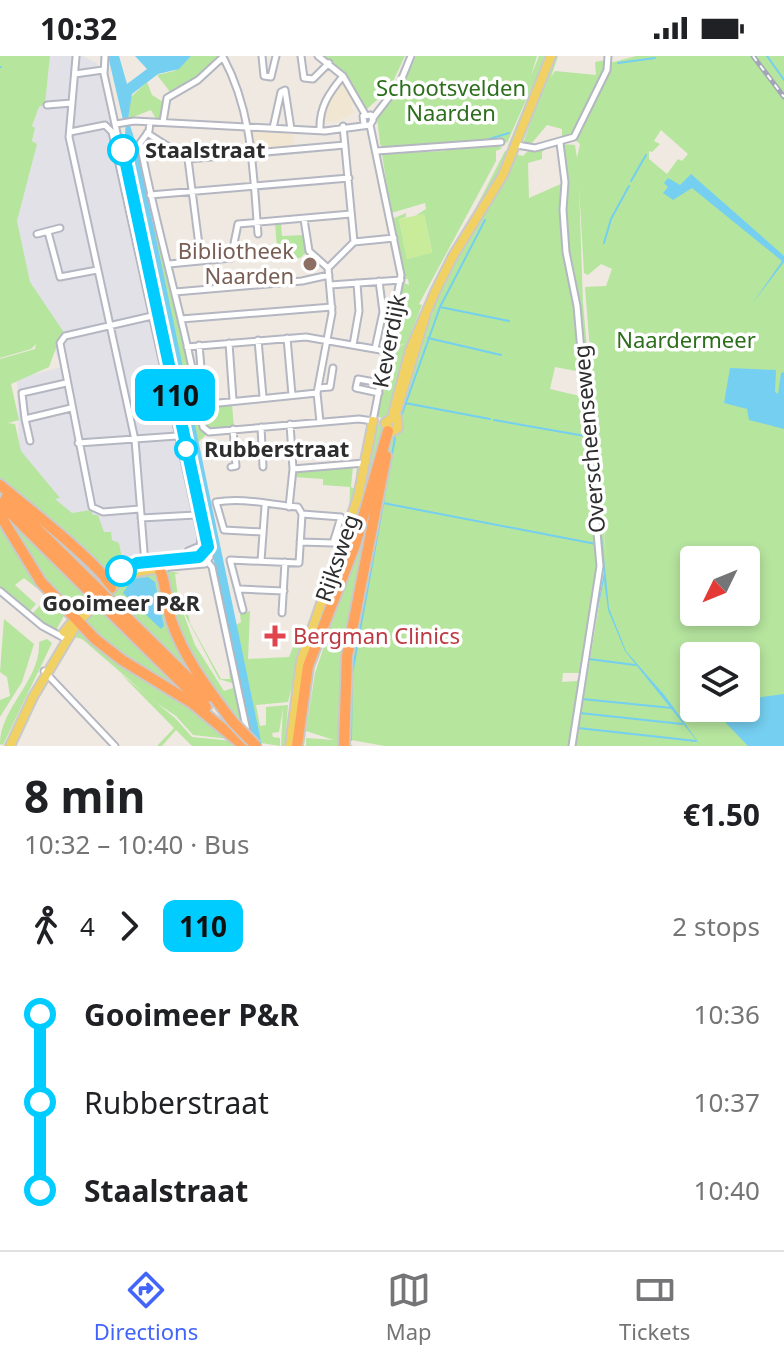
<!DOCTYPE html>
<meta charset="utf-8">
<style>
body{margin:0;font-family:"Noto Sans",sans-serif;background:#f2f2f2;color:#202124;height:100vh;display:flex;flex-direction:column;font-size:30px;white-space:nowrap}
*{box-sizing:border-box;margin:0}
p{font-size:26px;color:#757577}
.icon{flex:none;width:44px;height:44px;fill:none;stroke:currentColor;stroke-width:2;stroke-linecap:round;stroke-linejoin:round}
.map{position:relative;height:690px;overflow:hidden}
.sheet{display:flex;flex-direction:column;background:#fff;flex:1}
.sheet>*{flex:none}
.badge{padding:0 16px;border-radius:12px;font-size:28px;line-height:52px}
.needle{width:52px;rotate:227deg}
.fabs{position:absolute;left:680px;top:490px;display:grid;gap:16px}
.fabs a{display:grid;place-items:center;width:80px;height:80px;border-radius:8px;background:#fff;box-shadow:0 4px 12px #0003;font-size:40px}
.map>.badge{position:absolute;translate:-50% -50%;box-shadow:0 0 0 4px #fff}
.legs{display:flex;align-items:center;gap:12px;height:88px;padding:0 24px;font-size:26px}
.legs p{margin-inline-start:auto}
.overview{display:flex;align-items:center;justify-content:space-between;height:136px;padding:0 24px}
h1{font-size:44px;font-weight:700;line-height:60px}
ul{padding:0 24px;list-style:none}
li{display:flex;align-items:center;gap:28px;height:88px;font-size:30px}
li i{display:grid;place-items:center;width:12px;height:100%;margin:0 10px;background:currentColor}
li i::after{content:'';width:20px;height:20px;margin:-10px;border:6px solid;border-radius:50%;background:#fff}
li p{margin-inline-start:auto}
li:first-child i{background:linear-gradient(#0000 50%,currentColor 0)}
li:last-child i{background:linear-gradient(currentColor 50%,#0000 0)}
.status{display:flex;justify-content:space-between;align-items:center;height:56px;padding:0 40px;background:#fff;direction:ltr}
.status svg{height:22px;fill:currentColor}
.tabs{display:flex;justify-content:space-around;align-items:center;height:112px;border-top:2px solid #e0e0e0;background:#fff;font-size:22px;color:#757577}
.tabs a{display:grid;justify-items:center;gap:4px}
.tabs .on{color:#4264fb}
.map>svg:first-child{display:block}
.industrial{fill:#e3e1e8}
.education{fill:#f0e6d1}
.green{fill:#b6e59e;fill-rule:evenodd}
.pitch{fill:#c9ec9a}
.water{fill:#75cff0}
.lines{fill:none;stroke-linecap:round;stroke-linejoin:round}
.stream{stroke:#75cff0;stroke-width:2}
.minor-casing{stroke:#b4b7c1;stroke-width:9}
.major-casing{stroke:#c9c9c9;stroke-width:12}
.highway-casing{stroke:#c9c9c9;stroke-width:14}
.minor{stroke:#fff;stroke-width:5}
.major{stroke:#f2d163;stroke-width:8}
.highway{stroke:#ffa35c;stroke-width:10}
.rail-casing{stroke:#a3a6b8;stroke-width:5}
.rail{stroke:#fff;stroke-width:2;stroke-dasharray:6;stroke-linecap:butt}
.highway-bridge-casing{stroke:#c9c9c9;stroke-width:14;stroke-linecap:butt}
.highway-bridge{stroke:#ffa35c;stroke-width:10}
.line-1-casing{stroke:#fff;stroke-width:18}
.line-1{stroke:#0cf;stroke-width:12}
.stop-1-dot{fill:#fff;stroke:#0cf;stroke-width:4}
.education-dot{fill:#8d6e63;stroke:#fff;stroke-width:3}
.health-dot{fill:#e0444e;stroke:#fff;stroke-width:3}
.labels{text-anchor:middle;stroke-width:7;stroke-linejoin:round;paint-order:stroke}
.park-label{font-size:22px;fill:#2c6e1b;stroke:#fff}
.stop-label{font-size:22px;font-weight:bold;fill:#2e2e2e;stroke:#fff;text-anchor:start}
.education-label{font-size:22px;fill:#785e54;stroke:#fff;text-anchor:end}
.street-label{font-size:22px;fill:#2e2e2e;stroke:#fff}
.health-label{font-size:22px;fill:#be3a42;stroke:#fff;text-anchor:start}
</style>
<div class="status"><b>10:32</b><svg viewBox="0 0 49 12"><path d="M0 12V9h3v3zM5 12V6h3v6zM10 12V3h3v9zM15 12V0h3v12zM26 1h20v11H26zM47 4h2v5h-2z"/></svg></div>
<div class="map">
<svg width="784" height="690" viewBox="0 0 784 690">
<rect width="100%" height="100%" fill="#efe9e1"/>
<path class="industrial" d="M50 0H83L97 7 199 484 184 495 103 503 20 424 17 323 61 311 28 224 16 161 35 73 32 71 39 51 45 47Z"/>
<path class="education" d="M344 24 355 48 351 50 354 57 338 65 323 66 329 38Z
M252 74 294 75V91L255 92Z"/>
<path class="green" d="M0 0H50L45 48 39 51 32 70 35 72 32 85 37 88 17 165 30 226 65 278 60 281 49 311 11 328 19 364 8 367 15 368 21 395 60 442 55 443 72 457 91 454 93 459H98L104 476H111L112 484 119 487 123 507 103 516 0 426V303L35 293 36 288 31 293 0 302Z
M191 0H222L196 24 171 37 157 19 174 15Z
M319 0H405L390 32 366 54 351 29Z
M416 0H537L531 20 539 0H549L512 94 508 90 533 28 507 87 503 84 454 90 452 94 496 88 502 92 496 95V105L419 248 422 249 410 280 505 95 511 96 437 229 410 292 391 359 384 363 377 360 389 296 406 287 390 293 402 226 409 229 408 223H403L392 163 406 157V161L399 163 407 203 432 196 424 158 415 160 426 153 425 147 391 157 382 98 445 95 447 91 384 93 380 88 377 61 401 34Z
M553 0H558L551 21 555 15 596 19 595 6 606 4 607 8 572 81 562 84V73L547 69 531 88 558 85 536 91 523 88Z
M636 0H784V690H575L605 515 578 256 571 222 562 88 575 89 577 102 580 88 574 83 610 7ZM661 74 688 98 682 105 678 103 667 118 649 103V95L652 96 660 88 654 85ZM579 131 584 217 588 219 601 208 612 213 606 230 585 231 607 512 583 247ZM694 504H746V556H694ZM694 600H746V652H694Z
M147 26 152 39 163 46 162 62 156 63 151 54 128 63 130 42Z
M556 88 557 92 551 89 542 96V103L528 107 529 142 563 127 561 151 581 316 555 311 550 333 584 341 599 512 582 617H563L562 626 577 625 578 622 580 627 570 690H385L351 684 348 686 353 690H346C344 585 370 482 392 379L400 370 398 355 435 242 463 186 515 98 523 100 528 95Z
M152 165 159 174 201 371 207 378 198 386Z
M275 167H281L282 180 304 179 307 196 300 202 278 205Z
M232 348 234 372 205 373 202 351Z
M379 368 387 376 362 457 299 625 329 535 375 371Z
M386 392 343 610 341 690H306V682L334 684 306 675 315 617 339 546 314 613 303 690H299L307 626Z
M353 410 351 431 355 433 357 410H361L349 460 350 431 323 429V423L294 421 297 415Z
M0 453 86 539 70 556 51 536Z
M0 464 49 542 65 558 55 576 32 558 48 541 24 522 15 529 36 548 30 555 0 533Z
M164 515 180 517 175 518 179 549 187 553 190 567 221 623H230L229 614 233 613 235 628 219 623 181 551 195 589 224 635 236 631 245 672 224 649 179 579Z
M159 516 164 542 208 637 110 538 131 520Z
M98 550 197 649 130 608 81 567Z
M250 555 248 603 289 601 297 581 304 584 288 646 256 649 260 670 266 669V651L288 649 285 690H281L283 652 279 676 272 677 273 681 280 682V690L261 687 236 569 241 566 240 558Z
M4 563 34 588 22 626 0 661V644L10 640 7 621 0 616Z
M78 570 193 652 229 683 193 679 176 660 155 646 82 583 74 581Z
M47 583 52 587 3 689 0 688C0 651 41 625 39 586Z
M121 618 175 662 192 681 232 685 236 690H192L176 674 162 690H157L174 672Z"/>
<path class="pitch" d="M424 158 432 197 407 203 399 163Z"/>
<path class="water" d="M108 0H119L127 28 147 13 135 0H191L179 13 158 18 132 38 128 63 137 91 262 690H253L239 625 125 79 126 63 123 64Z
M691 118 784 200V206L752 248 782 205 692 132 673 144 663 137 668 131 664 127 668 122 680 129Z
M579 245 609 552 626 595 666 641 701 690 625 595 608 554 604 524 593 578 604 516Z
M730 312 776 314 775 336 778 338 781 317 784 316V373L749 364 747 353 724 347Z
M148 521 155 526 164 570 161 573 123 537 132 523Z
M784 638V690H748L724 665 725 652H746V643Z"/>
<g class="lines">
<path class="stream" d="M767 0 784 24
M618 7 655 2
M0 11H1
M486 84 509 77
M631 125 646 99
M485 164 440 251 509 265
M604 187 611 163 629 130
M428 282 501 299
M405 347 490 363
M402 358 440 251
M494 364 585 380
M585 371 587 389
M395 382 383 447 596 488
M589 603 635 609
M586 619 592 581
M582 643 672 652
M581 651 585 623
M580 657 682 668
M578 672 696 685
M577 675 578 665
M351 684 352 618 383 448"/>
<defs>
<path id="minor" d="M105 0 104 18 210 501 205 508 160 512
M262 0 264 20 271 21 276 0
M301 0 304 22 313 23 329 7
M318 0 343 20 365 58
M76 1 69 81 135 384 145 508
M223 1C253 56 253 117 258 178
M75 18 103 14
M47 49 72 47
M373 62 400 27 411 0
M150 66 149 75 140 87C158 182 188 275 203 371L209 376 359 363 373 365 401 219 370 69
M163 66 167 42 198 24 223 1
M116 68 134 65 325 75 370 69 373 64 371 59 363 60 364 68
M273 72 281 36 285 34 291 73
M320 74C319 51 329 37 343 20
M70 76 105 69 112 76 201 481 200 490 188 495 187 503
M147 77 188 103 345 89
M560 87 565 126 563 154 566 196 577 250 600 510 572 690
M517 89 535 92 574 81 607 14 608 0
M377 95 501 86
M188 103 201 205
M150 139 349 122
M304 163 309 195 328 212
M48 176 60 221 97 214
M37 178 60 172
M354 186 394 182
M169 208 231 202 238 168 351 158
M330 229 401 224
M175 236 302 225 329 219
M181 263 332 251
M287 282 292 339
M258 284 263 341
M229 287 233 344
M199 289 204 346
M353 289 359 255 357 227
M187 291 306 281 386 295
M375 293 383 256 379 225
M66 327 22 337 25 363 71 352
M318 332 330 331 333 312
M379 337 356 332 358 323 380 327
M199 349 317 337
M25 363 30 385
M320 366 317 337 332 257 328 212 354 186 343 70
M261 371 263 411
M78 387 177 380
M207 400 292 394
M231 411 236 410 233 373
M293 413 364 407
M289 451 293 413 290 368
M140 453 103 456 92 451 60 287 65 280 152 260
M141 462 196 459
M262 476 224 474 216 446C243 441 271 449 298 451L302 458 341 461 333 487 300 486
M203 500 212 511 248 680
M155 505 204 499
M261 505 265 450
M240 533 284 535
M0 535 42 570 66 583
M243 554 230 504 299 507 302 458
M282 557 285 506
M44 615 115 690"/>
<path id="major" d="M425 261 396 356 398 372 391 376 385 367 392 362 410 294 435 236 453 200 503 119 551 0
M106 528 132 509 154 505
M64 576 96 537
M10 690 33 641 78 566 126 518 160 512
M290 690 301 605 358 441 373 365"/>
<path id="highway" d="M0 429C19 445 108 514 111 532
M6 442 93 528
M0 447 87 533
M0 459 41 526 95 583 122 604 192 647 244 690
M154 505C166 516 166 548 171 564 184 602 208 633 232 665
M111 546 208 641
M105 551 206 651
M297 690 308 610 355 489 388 375
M344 690 347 600 386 400"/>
</defs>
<use href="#minor" class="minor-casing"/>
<use href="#major" class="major-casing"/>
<use href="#highway" class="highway-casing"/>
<use href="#minor" class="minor"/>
<use href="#major" class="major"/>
<use href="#highway" class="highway"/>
<defs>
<path id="rail" d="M753 0 784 41"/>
</defs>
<use href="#rail" class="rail-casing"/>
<use href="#rail" class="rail"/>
<defs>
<path id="highway-bridge" d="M93 528 111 546
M87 533 105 551
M232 665 256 690"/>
</defs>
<use href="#highway-bridge" class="highway-bridge-casing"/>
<use href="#highway-bridge" class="highway-bridge"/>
</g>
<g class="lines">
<defs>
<path id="line-1" d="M121 515 137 507 199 501 208 491 123 94"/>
</defs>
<use href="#line-1" class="line-1-casing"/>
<use href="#line-1" class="line-1"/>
</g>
<g class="stop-1-dot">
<circle cx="123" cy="94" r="14"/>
<circle cx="186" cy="393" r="10"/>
<circle cx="121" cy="515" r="14"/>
</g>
<circle class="education-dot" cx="310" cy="208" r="8"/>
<path class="health-dot" d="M271 568h8v8h8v8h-8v8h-8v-8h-8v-8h8z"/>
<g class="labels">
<g class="park-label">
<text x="451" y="40">Schootsvelden<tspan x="451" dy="25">Naarden</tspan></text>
<text x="686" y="292">Naardermeer</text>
</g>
<g class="stop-label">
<text x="145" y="102">Staalstraat</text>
<text x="204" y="401">Rubberstraat</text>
<text x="121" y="555" text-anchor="middle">Gooimeer P&amp;R</text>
</g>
<g class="education-label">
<text x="294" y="203">Bibliotheek<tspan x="294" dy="25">Naarden</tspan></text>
</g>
<g class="street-label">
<text transform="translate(389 285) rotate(-79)" y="8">Keverdijk</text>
<text transform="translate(589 383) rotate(-95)" y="8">Overscheenseweg</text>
<text transform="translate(337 502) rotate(-71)" y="8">Rijksweg</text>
</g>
<g class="health-label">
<text x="293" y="588">Bergman Clinics</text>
</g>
</g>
</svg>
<div class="fabs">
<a><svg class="needle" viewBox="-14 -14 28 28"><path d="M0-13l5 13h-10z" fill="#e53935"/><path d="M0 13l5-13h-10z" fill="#757577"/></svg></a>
<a><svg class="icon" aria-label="layers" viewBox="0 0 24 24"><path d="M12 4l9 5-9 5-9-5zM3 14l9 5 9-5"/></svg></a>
</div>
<b class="badge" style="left:175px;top:339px;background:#0cf;color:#111">110</b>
</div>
<section class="sheet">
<div class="overview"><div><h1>8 min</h1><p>10:32 – 10:40 · Bus</p></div><b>€1.50</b></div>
<div class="legs"><svg class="icon" aria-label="walk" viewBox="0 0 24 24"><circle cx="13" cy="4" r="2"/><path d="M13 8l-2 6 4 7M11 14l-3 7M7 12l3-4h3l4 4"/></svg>4<svg class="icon" aria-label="forward" viewBox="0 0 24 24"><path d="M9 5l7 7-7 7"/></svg><b class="badge" style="background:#0cf;color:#111">110</b><p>2 stops</p></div>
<ul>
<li><i style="color:#0cf"></i><b>Gooimeer P&amp;R</b><p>10:36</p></li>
<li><i style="color:#0cf"></i><span>Rubberstraat</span><p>10:37</p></li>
<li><i style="color:#0cf"></i><b>Staalstraat</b><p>10:40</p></li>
</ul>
</section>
<nav class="tabs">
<a class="on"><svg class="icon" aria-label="directions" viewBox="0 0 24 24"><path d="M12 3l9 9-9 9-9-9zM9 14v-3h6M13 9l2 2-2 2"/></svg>Directions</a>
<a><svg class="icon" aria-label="map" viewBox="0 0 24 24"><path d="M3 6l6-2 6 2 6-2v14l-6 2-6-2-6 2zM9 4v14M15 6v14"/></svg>Map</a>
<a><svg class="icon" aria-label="tickets" viewBox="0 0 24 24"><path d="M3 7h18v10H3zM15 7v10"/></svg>Tickets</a>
</nav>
